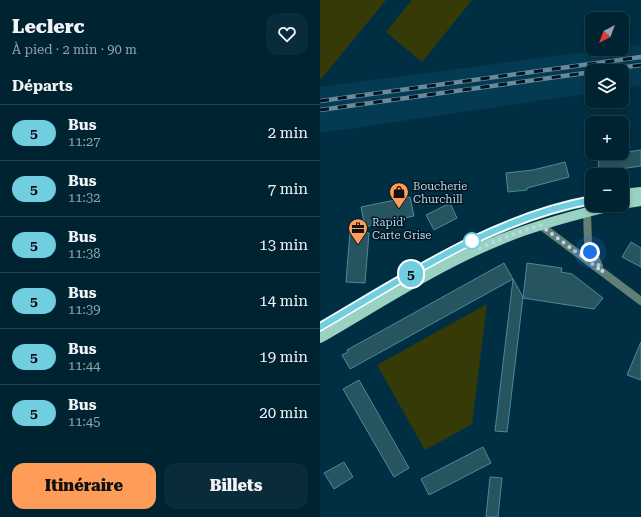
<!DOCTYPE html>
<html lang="fr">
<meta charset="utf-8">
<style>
body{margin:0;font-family:"Roboto Serif",serif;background:#0a2b3a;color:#f1f3f6;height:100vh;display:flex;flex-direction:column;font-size:15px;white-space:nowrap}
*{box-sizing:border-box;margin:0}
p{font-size:13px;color:#95a4ac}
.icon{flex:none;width:22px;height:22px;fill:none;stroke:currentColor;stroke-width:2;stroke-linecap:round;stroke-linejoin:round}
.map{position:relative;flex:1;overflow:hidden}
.panel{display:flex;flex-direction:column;background:#002332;width:320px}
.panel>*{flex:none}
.badge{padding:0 8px;border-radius:13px;font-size:14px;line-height:26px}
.needle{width:26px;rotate:221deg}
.fabs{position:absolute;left:265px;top:12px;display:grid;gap:8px}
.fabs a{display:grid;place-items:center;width:44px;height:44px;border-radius:8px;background:#002332;box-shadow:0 2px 6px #0003,0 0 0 1px #22404d;font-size:20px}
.you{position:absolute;width:20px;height:20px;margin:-10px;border:3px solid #fff;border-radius:50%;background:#1a73e8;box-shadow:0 0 0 6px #1a73e833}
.map>.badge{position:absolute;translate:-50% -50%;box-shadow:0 0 0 2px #fff}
h2{padding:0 12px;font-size:15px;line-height:36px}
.round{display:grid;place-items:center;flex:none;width:42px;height:42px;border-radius:12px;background:#0a2b3a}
.summary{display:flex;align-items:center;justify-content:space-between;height:68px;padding:0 12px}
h1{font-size:19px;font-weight:800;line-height:30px}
.primary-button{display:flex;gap:8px;margin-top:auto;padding:8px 12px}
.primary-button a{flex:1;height:46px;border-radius:12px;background:#fe9c58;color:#111;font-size:16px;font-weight:800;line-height:46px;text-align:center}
.primary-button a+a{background:#0a2b3a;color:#f1f3f6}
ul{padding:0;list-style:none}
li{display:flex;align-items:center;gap:12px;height:56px;padding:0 12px;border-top:1px solid #22404d}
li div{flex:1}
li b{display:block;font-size:15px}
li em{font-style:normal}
li .badge{min-width:44px;font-weight:700;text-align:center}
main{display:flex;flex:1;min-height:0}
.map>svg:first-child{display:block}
.built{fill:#043a52}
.green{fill:#363a07}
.building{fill:#27555f;stroke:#468c9b}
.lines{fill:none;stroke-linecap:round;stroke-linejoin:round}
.minor{stroke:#637e75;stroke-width:8}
.primary{stroke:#9ad2c1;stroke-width:10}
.rail-casing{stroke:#678b9d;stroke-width:4.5}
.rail{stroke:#011521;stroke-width:3;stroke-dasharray:9;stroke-linecap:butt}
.line-casing{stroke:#fff;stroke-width:9}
.line{stroke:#71cee1;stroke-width:6}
.walk{stroke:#bbd7e7;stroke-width:4;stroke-dasharray:0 7.2}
.stop-dot{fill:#fff;stroke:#71cee1;stroke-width:2}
.labels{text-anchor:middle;stroke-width:3;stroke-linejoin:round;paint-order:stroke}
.poi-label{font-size:11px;fill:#bbd7e7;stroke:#011521;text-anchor:start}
</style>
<main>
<section class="panel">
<div class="summary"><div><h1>Leclerc</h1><p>À pied · 2 min · 90 m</p></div><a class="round"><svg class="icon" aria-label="heart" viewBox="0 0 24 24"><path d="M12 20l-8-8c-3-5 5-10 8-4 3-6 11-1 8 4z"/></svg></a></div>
<h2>Départs</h2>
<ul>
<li><span class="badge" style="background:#71cee1;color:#111">5</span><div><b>Bus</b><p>11:27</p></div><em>2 min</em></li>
<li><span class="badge" style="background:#71cee1;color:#111">5</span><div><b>Bus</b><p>11:32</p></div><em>7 min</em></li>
<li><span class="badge" style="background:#71cee1;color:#111">5</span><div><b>Bus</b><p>11:38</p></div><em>13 min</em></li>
<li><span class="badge" style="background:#71cee1;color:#111">5</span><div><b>Bus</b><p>11:39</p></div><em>14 min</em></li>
<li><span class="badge" style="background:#71cee1;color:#111">5</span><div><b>Bus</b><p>11:44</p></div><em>19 min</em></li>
<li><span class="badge" style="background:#71cee1;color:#111">5</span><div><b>Bus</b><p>11:45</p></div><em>20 min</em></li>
</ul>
<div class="primary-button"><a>Itinéraire</a><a>Billets</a></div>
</section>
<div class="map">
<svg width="321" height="517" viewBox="0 0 321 517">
<rect width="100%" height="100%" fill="#002f43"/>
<path class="built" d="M321 45V85L302 88V71H272V93L0 133V87L289 49H302V47Z"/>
<path class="green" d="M0 0H66L1 79 0 78Z
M92 0H152L102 62 66 32Z
M167 304 152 424 105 450 57 365Z"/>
<path class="building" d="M321 150V166L279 172 278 156Z
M245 162 249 177 207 188V190L188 192 186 173 213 170Z
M90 197 94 216 45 227 41 207Z
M130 203 137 218 114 230 106 215Z
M30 232 49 233 45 283 26 282Z
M311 242 321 248V267L302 257Z
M184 263 193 279 30 369 22 355 28 352 27 350Z
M207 263 242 268 241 272 252 274 283 298 274 309 203 298Z
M193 279 203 297 187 432 175 431Z
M321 342V380L307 375Z
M39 380 89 468 74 477 23 389Z
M163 447 171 463 109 495 101 479Z
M24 462 33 477 14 489 4 473Z
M170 477 182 478 178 517H166Z"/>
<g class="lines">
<path class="minor" d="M267 211 268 243 279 266
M220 225 321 301"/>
<path class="primary" d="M302 194 321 192
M302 204 321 201
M0 327C86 277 173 218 272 200
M0 338C59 304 118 265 182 239 219 224 258 214 296 205"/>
<defs>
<path id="rail" d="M277 71 321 65
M0 101 321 57
M0 110 272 72"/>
</defs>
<use href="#rail" class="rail-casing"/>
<use href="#rail" class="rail"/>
</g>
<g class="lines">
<defs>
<path id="line" d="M0 327C86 277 172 218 272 200"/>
</defs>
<use href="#line" class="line-casing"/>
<use href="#line" class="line"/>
<path class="walk" d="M152 241 156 250 183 238 220 225 283 272 270 252"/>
</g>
<defs>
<symbol id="shop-pin" viewBox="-11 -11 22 30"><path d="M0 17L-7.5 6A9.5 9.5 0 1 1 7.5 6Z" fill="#fe9c58" stroke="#011521"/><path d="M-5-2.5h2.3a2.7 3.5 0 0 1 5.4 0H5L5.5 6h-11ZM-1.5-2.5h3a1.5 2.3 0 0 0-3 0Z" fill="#111"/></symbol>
<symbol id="office-pin" viewBox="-11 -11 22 30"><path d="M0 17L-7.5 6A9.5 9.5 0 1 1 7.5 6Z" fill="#fe9c58" stroke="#011521"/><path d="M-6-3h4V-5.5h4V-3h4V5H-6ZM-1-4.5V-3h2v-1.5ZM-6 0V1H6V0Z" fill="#111"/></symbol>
</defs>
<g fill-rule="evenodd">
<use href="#shop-pin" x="68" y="181" width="22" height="30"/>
<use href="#office-pin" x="27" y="217" width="22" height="30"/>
</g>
<circle class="stop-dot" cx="152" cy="241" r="8"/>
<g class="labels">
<g class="poi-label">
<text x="93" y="190">Boucherie<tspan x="93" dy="13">Churchill</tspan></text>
<text x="52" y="226">Rapid'<tspan x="52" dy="13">Carte Grise</tspan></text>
</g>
</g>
</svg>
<div class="fabs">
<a><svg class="needle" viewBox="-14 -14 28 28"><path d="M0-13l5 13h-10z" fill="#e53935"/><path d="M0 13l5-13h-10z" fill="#95a4ac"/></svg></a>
<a><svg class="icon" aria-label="layers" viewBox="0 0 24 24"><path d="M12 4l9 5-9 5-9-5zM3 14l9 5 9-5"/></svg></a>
<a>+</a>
<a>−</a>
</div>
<div class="you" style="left:270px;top:252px"></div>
<b class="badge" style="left:91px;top:274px;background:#71cee1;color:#111">5</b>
</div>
</main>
